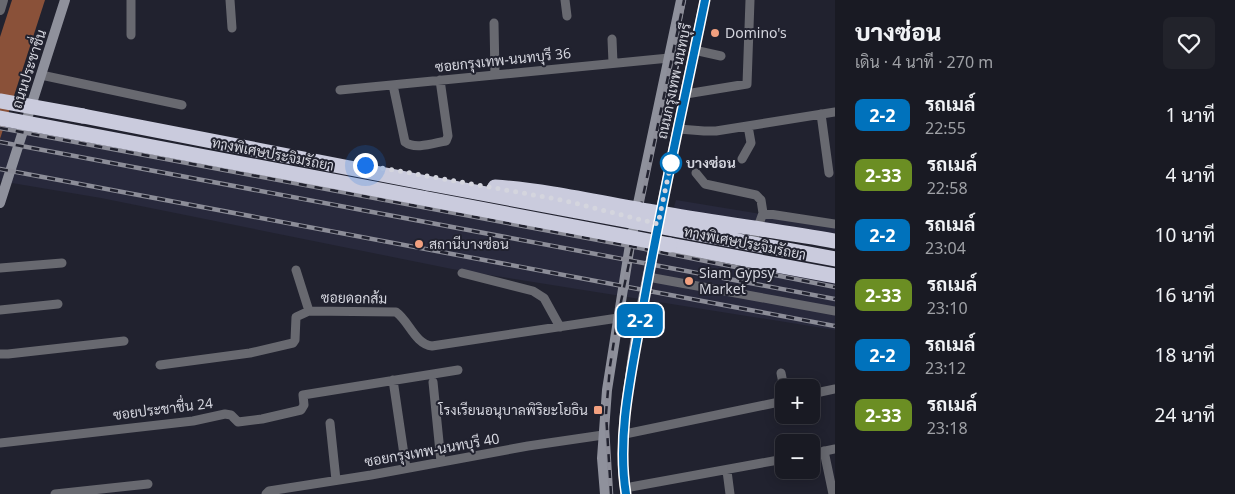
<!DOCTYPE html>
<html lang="th">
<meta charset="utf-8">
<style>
body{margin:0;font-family:"Noto Sans",Sarabun,sans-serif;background:#22232b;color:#f1f3f6;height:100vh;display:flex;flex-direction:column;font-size:19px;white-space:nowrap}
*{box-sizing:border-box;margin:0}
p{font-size:16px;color:#9fa1a6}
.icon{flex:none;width:28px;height:28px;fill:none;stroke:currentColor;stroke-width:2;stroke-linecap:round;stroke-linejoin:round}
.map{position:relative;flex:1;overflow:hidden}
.panel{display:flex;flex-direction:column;background:#191a23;width:400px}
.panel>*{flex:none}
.badge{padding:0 10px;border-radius:8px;font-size:18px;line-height:32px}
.buttons{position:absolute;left:775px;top:379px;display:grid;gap:10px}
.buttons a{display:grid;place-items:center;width:45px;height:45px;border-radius:8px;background:#191a23;box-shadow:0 2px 12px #0003,0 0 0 1px #373841;font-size:25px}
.you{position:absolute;width:25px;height:25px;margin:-12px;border:4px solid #fff;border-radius:50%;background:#1a73e8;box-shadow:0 0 0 8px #1a73e833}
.map>.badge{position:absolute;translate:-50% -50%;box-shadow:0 0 0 2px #fff}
.round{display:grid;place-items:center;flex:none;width:52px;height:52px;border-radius:8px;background:#22232b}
.head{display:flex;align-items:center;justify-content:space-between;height:85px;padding:0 20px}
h1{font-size:24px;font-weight:800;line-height:38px}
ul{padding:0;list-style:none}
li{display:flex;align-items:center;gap:15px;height:60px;padding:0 20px}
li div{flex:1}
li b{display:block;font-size:19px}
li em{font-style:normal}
li .badge{min-width:55px;font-weight:700;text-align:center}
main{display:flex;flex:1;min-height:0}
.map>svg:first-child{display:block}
.built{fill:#28293c}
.water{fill:#8a5139}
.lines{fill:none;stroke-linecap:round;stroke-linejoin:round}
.minor{stroke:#686970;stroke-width:9}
.tertiary{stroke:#686970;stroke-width:10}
.secondary{stroke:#8f919c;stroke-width:10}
.motorway{stroke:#cacbdd;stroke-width:15}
.rail-casing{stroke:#8c8d98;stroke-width:4.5}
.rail{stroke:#21222f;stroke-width:2.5;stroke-dasharray:8;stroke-linecap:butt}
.motorway-bridge{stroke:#cacbdd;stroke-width:15}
.line-casing{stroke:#fff;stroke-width:11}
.line{stroke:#0072bc;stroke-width:8}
.walk{stroke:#d4d5de;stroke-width:5;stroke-dasharray:0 9}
.poi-dot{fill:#f2a07f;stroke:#21222f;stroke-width:2}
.stop-dot{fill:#fff;stroke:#0072bc;stroke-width:2.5}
.labels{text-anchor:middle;stroke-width:4;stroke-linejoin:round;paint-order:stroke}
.poi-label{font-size:14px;fill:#d4d5de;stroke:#21222f;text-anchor:start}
.street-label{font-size:14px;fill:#d4d5de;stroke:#21222f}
.stop-label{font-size:14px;font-weight:bold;fill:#d4d5de;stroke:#21222f;text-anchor:start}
</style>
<main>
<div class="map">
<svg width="835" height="494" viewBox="0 0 835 494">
<rect width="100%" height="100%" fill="#21222f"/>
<path class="built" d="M5 124 835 280V330L452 269 101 198 0 181V139Z
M676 200 835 226V237L673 210Z"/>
<path class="water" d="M12 0H45L0 139V37Z"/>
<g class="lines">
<path class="minor" d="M230 0 232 28
M565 0 567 16
M494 23 495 75
M131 35V0
M612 39 613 63
M694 50 721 56
M41 75 182 105
M393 85 405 142C415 150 434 143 446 141L448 136 440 80
M340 90 669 58
M686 94 747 84 750 0
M821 114 829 173
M679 129 704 131H716L835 112
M742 159 751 143 748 126
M696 173 705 184 756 195 761 200 763 213
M751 246 763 213 835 224
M0 268 62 263
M296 270 309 311
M462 273 533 291 544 298 560 327
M648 277 835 311
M0 310 58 304
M0 354H8L124 341
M160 365 250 353 293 343 295 340 296 317 309 311 396 312C409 321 415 344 432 346L618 318
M781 373 784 388
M393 380 406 468
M433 382 441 462
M811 394 835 389
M330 423 336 480
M625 434 784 401
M0 443 193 421 225 414 231 415 238 422 262 419 301 410 304 405 303 395 458 370
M824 451 833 494
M811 454 835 449
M727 471 730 494
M625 488 784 459
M55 494 148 484
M266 494 269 491 371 475 528 446 603 435"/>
<path class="tertiary" d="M0 10 3 0"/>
<path class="secondary" d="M0 203 65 0
M636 213 681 0
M605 494 602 458 607 390 632 232
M626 494C616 439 631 375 640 321 659 213 682 107 705 0"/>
<path class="motorway" d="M83 116 427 183
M670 245 835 276"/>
<defs>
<path id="rail" d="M0 128 630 246 835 287
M0 142 835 299
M0 169 835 326
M611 494 606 414 610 366 618 316 684 0
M623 494C617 402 636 317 655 227 671 151 687 76 703 0"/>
</defs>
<use href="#rail" class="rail-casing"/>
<use href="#rail" class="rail"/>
<path class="motorway-bridge" d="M0 101 83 116
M0 118 670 245
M427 183 835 259
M495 187C552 191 609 205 665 214 722 224 779 231 835 241"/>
</g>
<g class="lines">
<defs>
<path id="line" d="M626 494C617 439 630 379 640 324 658 216 683 108 705 0"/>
</defs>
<use href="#line" class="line-casing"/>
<use href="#line" class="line"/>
<path class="walk" d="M365 165 562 200 658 224 671 163"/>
</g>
<g class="poi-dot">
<circle cx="715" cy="33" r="5"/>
<circle cx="419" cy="244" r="5"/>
<circle cx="689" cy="281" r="5"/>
<rect x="593" y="405" width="10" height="10" rx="2.5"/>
</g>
<circle class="stop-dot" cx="671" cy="163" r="10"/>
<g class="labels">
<g class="poi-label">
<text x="725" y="38">Domino's</text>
<text x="429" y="249">สถานีบางซ่อน</text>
<text x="699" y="278">Siam Gypsy<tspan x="699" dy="16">Market</tspan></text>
<text x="588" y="415" text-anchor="end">โรงเรียนอนุบาลพิริยะโยธิน</text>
</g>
<g class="street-label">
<text transform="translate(503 60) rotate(-6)" y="5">ซอยกรุงเทพ-นนทบุรี 36</text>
<text transform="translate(29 69) rotate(-72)" y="5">ถนนประชาชื่น</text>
<text transform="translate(674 81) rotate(-78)" y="5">ถนนกรุงเทพ-นนทบุรี</text>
<text transform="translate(273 154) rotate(11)" y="5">ทางพิเศษประจิมรัถยา</text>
<text transform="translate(745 243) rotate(11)" y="5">ทางพิเศษประจิมรัถยา</text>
<text transform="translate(354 298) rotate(1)" y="5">ซอยดอกส้ม</text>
<text transform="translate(163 409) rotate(-7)" y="5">ซอยประชาชื่น 24</text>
<text transform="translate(432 450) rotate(-10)" y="5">ซอยกรุงเทพ-นนทบุรี 40</text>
</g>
<g class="stop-label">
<text x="686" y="168">บางซ่อน</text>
</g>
</g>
</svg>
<div class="buttons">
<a>+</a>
<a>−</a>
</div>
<div class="you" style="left:365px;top:165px"></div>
<b class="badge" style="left:640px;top:320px;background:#0072bc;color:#fff">2-2</b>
</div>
<section class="panel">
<div class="head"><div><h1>บางซ่อน</h1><p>เดิน · 4 นาที · 270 m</p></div><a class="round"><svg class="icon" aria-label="heart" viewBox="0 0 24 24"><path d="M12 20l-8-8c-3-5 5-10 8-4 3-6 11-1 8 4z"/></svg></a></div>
<ul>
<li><span class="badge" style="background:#0072bc;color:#fff">2-2</span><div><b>รถเมล์</b><p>22:55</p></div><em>1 นาที</em></li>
<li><span class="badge" style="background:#6b8e23;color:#fff">2-33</span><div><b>รถเมล์</b><p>22:58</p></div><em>4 นาที</em></li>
<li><span class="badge" style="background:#0072bc;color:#fff">2-2</span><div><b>รถเมล์</b><p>23:04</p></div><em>10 นาที</em></li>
<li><span class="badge" style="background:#6b8e23;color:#fff">2-33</span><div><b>รถเมล์</b><p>23:10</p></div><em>16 นาที</em></li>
<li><span class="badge" style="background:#0072bc;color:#fff">2-2</span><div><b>รถเมล์</b><p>23:12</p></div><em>18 นาที</em></li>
<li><span class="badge" style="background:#6b8e23;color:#fff">2-33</span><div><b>รถเมล์</b><p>23:18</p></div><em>24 นาที</em></li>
</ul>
</section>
</main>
